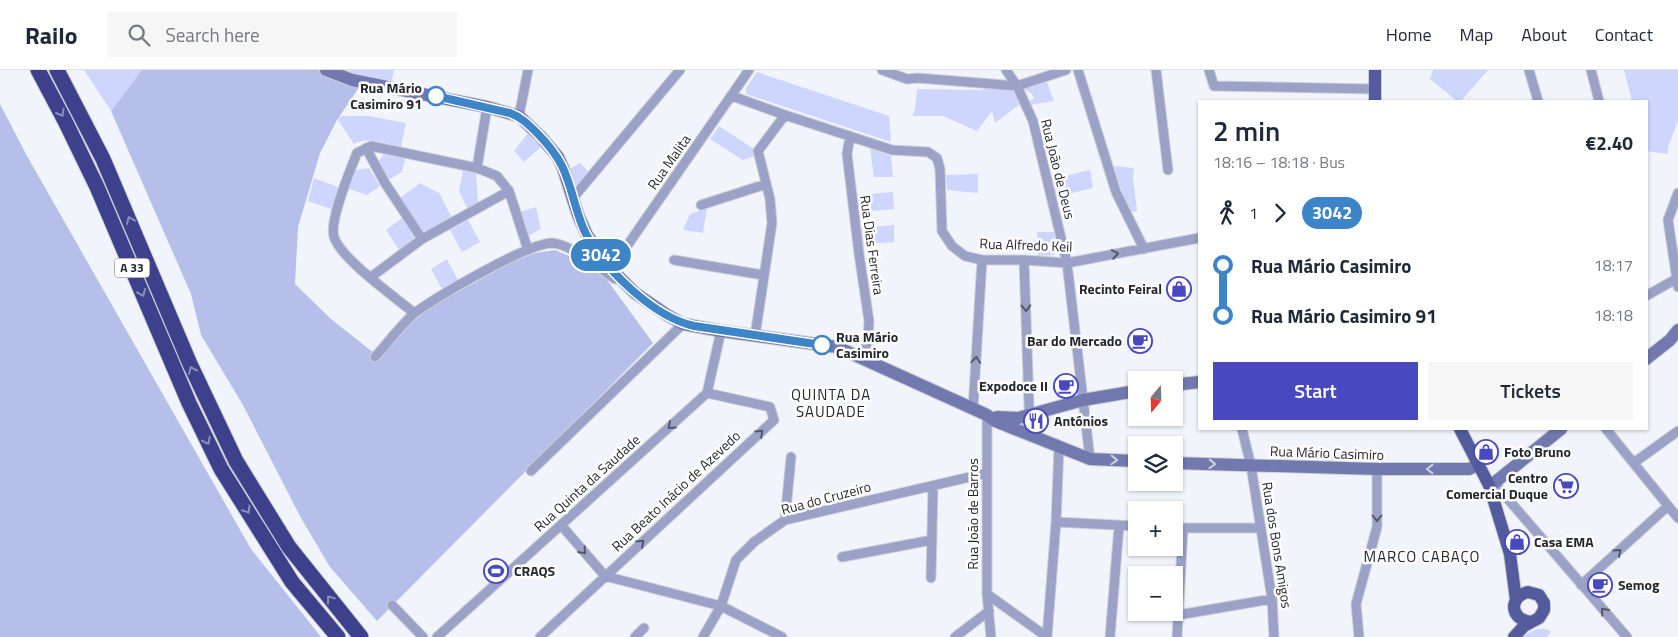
<!DOCTYPE html>
<meta charset="utf-8">
<style>
body{margin:0;font-family:"Titillium Web",sans-serif;background:#f6f6f7;color:#1f2937;height:100vh;display:flex;flex-direction:column;font-size:19px;white-space:nowrap}
*{box-sizing:border-box;margin:0}
p{font-size:16px;color:#747a83}
.icon{flex:none;width:28px;height:28px;fill:none;stroke:currentColor;stroke-width:2;stroke-linecap:round;stroke-linejoin:round}
.map{position:relative;flex:1;overflow:hidden}
.details{position:absolute;left:1198px;top:30px;width:450px;height:330px;display:flex;flex-direction:column;background:#fff;border-radius:0px;box-shadow:0 1px 4px #0004}
.details>*{flex:none}
.badge{padding:0 10px;border-radius:16px;font-size:18px;line-height:32px}
.needle{width:32px;rotate:199deg}
.buttons{position:absolute;left:1128px;top:301px;display:grid;gap:10px}
.buttons a{display:grid;place-items:center;width:55px;height:55px;border-radius:0px;background:#fff;box-shadow:0 1px 4px #0004;font-size:25px}
.map>.badge{position:absolute;translate:-50% -50%;box-shadow:0 0 0 2px #fff}
.legs{display:flex;align-items:center;gap:8px;height:55px;padding:0 15px;font-size:16px}
.legs p{margin-inline-start:auto}
.head{display:flex;align-items:center;justify-content:space-between;height:85px;padding:0 15px}
h1{font-size:28px;font-weight:600;line-height:38px}
.cta{display:flex;gap:10px;margin-top:auto;padding:10px 15px}
.cta a{flex:1;height:58px;border-radius:0px;background:#4949bf;color:#fff;font-size:20px;font-weight:600;line-height:58px;text-align:center}
.cta a+a{background:#f6f6f7;color:#1f2937}
ul{padding:0 15px;list-style:none}
li{display:flex;align-items:center;gap:18px;height:50px;font-size:19px}
li i{display:grid;place-items:center;width:8px;height:100%;margin:0 6px;background:currentColor}
li i::after{content:'';width:12px;height:12px;margin:-6px;border:4px solid;border-radius:50%;background:#fff}
li p{margin-inline-start:auto}
li:first-child i{background:linear-gradient(#0000 50%,currentColor 0)}
li:last-child i{background:linear-gradient(currentColor 50%,#0000 0)}
header{display:flex;align-items:center;gap:30px;box-sizing:border-box;height:70px;padding:0 25px;background:#fff;border-bottom:1px solid #e0e1e3}
header strong{font-size:24px}
nav{display:flex;gap:28px;margin-inline-start:auto;font-size:18px}
.search{width:350px;height:45px;background:#f6f6f7;display:flex;align-items:center;gap:12px;box-sizing:border-box;padding:0 18px;border-radius:0px;color:#747a83;font-size:19px}
.map>svg:first-child{display:block}
.green{fill:#cfd6fe}
.forest{fill:#b6beea}
.lines{fill:none;stroke-linecap:round;stroke-linejoin:round}
.street-casing{stroke:#cdcfd7;stroke-width:11}
.secondary-casing{stroke:#cdcfd7;stroke-width:14}
.primary-casing{stroke:#cdcfd7;stroke-width:14}
.highway-casing{stroke:#cdcfd7;stroke-width:17}
.street{stroke:#9ba1c7;stroke-width:9}
.secondary{stroke:#7179af;stroke-width:12}
.primary{stroke:#545b9d;stroke-width:12}
.highway{stroke:#3d418c;stroke-width:15}
.oneway{stroke:#8b8dba}
.oneway2{stroke:#55586b}
.oneway3{stroke:#cdd0e3}
.line-1-casing{stroke:#fff;stroke-width:11}
.line-1{stroke:#3d85c6;stroke-width:8}
.stop-1-dot{fill:#fff;stroke:#3d85c6;stroke-width:2.5}
.labels{text-anchor:middle;stroke-width:5;stroke-linejoin:round;paint-order:stroke}
.shield{fill:#fff;stroke:#67686d;stroke-width:1}
.shield-label{font-size:12px;font-weight:bold;fill:#26272e}
.stop-label{font-size:14px;font-weight:bold;fill:#26272e;stroke:#fff;text-anchor:end}
.street-label{font-size:14px;fill:#26272e;stroke:#fff}
.poi-label{font-size:14px;font-weight:bold;fill:#26272e;stroke:#fff;text-anchor:start}
.neighbourhood-label{font-size:15px;letter-spacing:1px;fill:#26272e;stroke:#fff}
</style>
<header>
<strong>Railo</strong>
<div class="search"><svg class="icon" aria-label="search" viewBox="0 0 24 24"><circle cx="10" cy="10" r="6"/><path d="M15 15l6 6"/></svg>Search here</div>
<nav><a>Home</a><a>Map</a><a>About</a><a>Contact</a></nav>
</header>
<div class="map">
<svg width="1678" height="567" viewBox="0 0 1678 567">
<rect width="100%" height="100%" fill="#f2f4fc"/>
<path class="green" d="M84 0H142L111 41Z
M341 0H394L391 14Z
M1433 0H1488L1461 31H1457L1430 9Z
M1624 0H1678V51L1668 77V84L1646 81V31H1632Z
M757 2 889 46 891 72 746 24V18Z
M1044 4 1054 31 1030 35 1029 32 1034 28 1031 23 1023 18 1022 11 1029 7Z
M989 15 1012 19 1020 34 995 53 992 41 977 61 943 46H912L915 39 917 19 982 20Z
M341 46H369L406 53 401 77C387 74 367 66 354 74L338 50Z
M719 56 754 79 755 86 743 90 710 69Z
M528 63 541 77 524 92 514 81Z
M870 78 891 86 893 107H874Z
M384 84 405 88 402 102 388 110 377 93Z
M580 93 590 103 576 118 569 99Z
M1114 96 1134 98 1133 109 1137 139 1136 142 1131 141 1121 120Z
M369 98 380 116 367 125 349 119 356 100Z
M463 100 476 102 478 134 468 140 459 121Z
M1090 100 1093 118 1055 127 1051 109Z
M978 104V123L947 120 946 105Z
M314 108 338 117 331 139 308 131Z
M420 113 439 123 452 148 427 162 421 160 400 128Z
M893 122 894 139 859 142 857 125Z
M536 137 541 159 528 166 520 142Z
M707 138 703 163 683 160 690 144Z
M402 148 415 169 399 180 386 160Z
M468 150 480 172 462 182 450 160Z
M894 155V172L863 174 861 158Z
M1037 162H1054L1057 179 1054 185 1038 186Z
M447 189 459 212 443 221 431 199Z
M1538 559H1545L1551 561 1547 567H1523L1526 564Z"/>
<path class="forest" d="M142 0H320L360 16 337 50 320 83 298 157 295 214 331 249 379 287 414 246 512 192 535 183 555 180 581 191 607 210 653 273 377 551 330 497 301 448 243 335 201 265 191 224 111 41Z
M0 34 27 86 251 479 321 567H0Z"/>
<g class="lines">
<defs>
<path id="street" d="M882 0 907 9 918 8 1017 16 1066 0
M1006 0 1017 16 1033 51 1067 193 1090 389
M1078 0 1116 122 1144 179
M1156 0 1168 100
M1209 0 1214 16 1375 19
M1529 0 1538 31
M1591 0 1599 31
M732 26 785 45 892 80 928 82 937 88 940 99 942 161 952 176 965 186 982 190H1024L1067 193 1199 168
M519 46 528 0
M850 66 847 84 859 184 869 251 868 271 862 288
M366 78 385 113 422 169
M477 98 487 37
M1678 123 1668 150 1678 217
M573 128 680 0
M701 135 766 114
M674 190 763 205
M1024 190 1030 365
M611 199 749 0
M371 207 422 169 509 121
M1646 226 1676 209
M414 243C395 227 341 189 334 167 329 150 350 101 357 83L371 76 477 98 497 106 509 121 528 180
M755 266 772 153 770 129 758 81 785 45
M375 287C386 275 404 251 416 242 438 226 528 173 552 173 571 174 599 198 615 209
M973 339 982 190
M987 345V524L991 567
M1242 359 1251 396 1272 529 1274 567
M1606 359 1678 448
M1635 392 1678 361
M531 401 683 254
M1494 413 1627 567
M785 450 791 387
M1056 452 1136 456
M561 455 605 506 721 536 782 567
M1174 458H1261
M842 487 932 470
M931 508 933 416
M1581 515 1668 436
M987 524 1047 567
M392 535 423 567
M1178 545 1272 529
M437 567 707 323 721 261
M540 567 774 350 770 337 707 323
M635 567 644 558
M703 567 721 536 736 490 754 472 785 450 987 403
M955 567 989 541
M1047 567 1056 452 1059 377
M1110 567 1119 456
M1177 567 1183 459
M1359 567 1356 534 1377 457V399"/>
<path id="secondary" d="M326 0 352 10 487 37 519 46 541 67 558 87 563 98 578 145 587 165 611 199 635 223 667 245 683 254 721 261 837 277 987 345 995 351 1090 389 1136 391
M1646 289 1670 270 1678 260
M1174 315 1199 312
M997 347 1018 348 1083 330 1136 321
M1174 393 1377 399H1469L1478 395
M1489 415 1494 413 1561 359"/>
<path id="primary" d="M1375 31V0
M1460 359 1489 415 1510 484 1516 530
M1514 567 1524 556 1539 548 1544 540V533L1539 525 1528 522C1508 527 1510 550 1531 552"/>
<path id="highway" d="M38 0 65 51 97 117 189 333 221 399 292 512 338 567
M57 0 103 89 190 294 236 391 289 477 361 567"/>
</defs>
<use href="#street" class="street-casing"/>
<use href="#secondary" class="secondary-casing"/>
<use href="#primary" class="primary-casing"/>
<use href="#highway" class="highway-casing"/>
<use href="#street" class="street"/>
<use href="#secondary" class="secondary"/>
<use href="#primary" class="primary"/>
<use href="#highway" class="highway"/>
</g>
<defs><path id="oneway-chevron" d="M-2-3.5L2.5 0L-2 3.5" fill="none" stroke-width="1.6" stroke-linecap="round" stroke-linejoin="round" transform="scale(1.25)"/></defs>
<g class="oneway">
<use href="#oneway-chevron" transform="translate(61 43) rotate(61)"/>
<use href="#oneway-chevron" transform="translate(130 150) rotate(-113)"/>
<use href="#oneway-chevron" transform="translate(142 223) rotate(67)"/>
<use href="#oneway-chevron" transform="translate(192 300) rotate(-114)"/>
<use href="#oneway-chevron" transform="translate(207 371) rotate(63)"/>
<use href="#oneway-chevron" transform="translate(247 440) rotate(58)"/>
<use href="#oneway-chevron" transform="translate(330 529) rotate(-127)"/>
</g>
<g class="oneway2">
<use href="#oneway-chevron" transform="translate(1115 184) rotate(-10)"/>
<use href="#oneway-chevron" transform="translate(1026 238) rotate(88)"/>
<use href="#oneway-chevron" transform="translate(976 290) rotate(-86)"/>
<use href="#oneway-chevron" transform="translate(671 356) rotate(138)"/>
<use href="#oneway-chevron" transform="translate(760 363) rotate(-43)"/>
<use href="#oneway-chevron" transform="translate(1377 448) rotate(90)"/>
<use href="#oneway-chevron" transform="translate(641 473) rotate(-43)"/>
<use href="#oneway-chevron" transform="translate(583 481) rotate(49)"/>
<use href="#oneway-chevron" transform="translate(1618 482) rotate(-42)"/>
<use href="#oneway-chevron" transform="translate(1604 541) rotate(-131)"/>
</g>
<g class="oneway3">
<use href="#oneway-chevron" transform="translate(1114 390) rotate(2)"/>
<use href="#oneway-chevron" transform="translate(1212 394) rotate(2)"/>
<use href="#oneway-chevron" transform="translate(1430 399) rotate(180)"/>
</g>
<g class="lines">
<defs>
<path id="line-1" d="M436 26 510 43C521 47 529 55 537 63 547 73 556 84 562 96 573 118 575 143 586 164 605 200 654 247 694 256L822 275"/>
</defs>
<use href="#line-1" class="line-1-casing"/>
<use href="#line-1" class="line-1"/>
</g>
<defs>
<symbol id="shop-ring" viewBox="-11 -11 22 22"><circle r="9.5" fill="#fff" stroke="#4949bf" stroke-width="1.5"/><path d="M-5-2.5h2.3a2.7 3.5 0 0 1 5.4 0H5L5.5 6h-11ZM-1.5-2.5h3a1.5 2.3 0 0 0-3 0Z" fill="#4949bf"/></symbol>
<symbol id="cafe-ring" viewBox="-11 -11 22 22"><circle r="9.5" fill="#fff" stroke="#4949bf" stroke-width="1.5"/><path d="M-5.5-4.5H6V0H3Q3 3.5 0 3.5H-2.5Q-5.5 3.5-5.5 0ZM3-3.2v2h1.7v-2ZM-6 4.5H4V6H-6Z" fill="#4949bf"/></symbol>
<symbol id="restaurant-ring" viewBox="-11 -11 22 22"><circle r="9.5" fill="#fff" stroke="#4949bf" stroke-width="1.5"/><path d="M-5-6h1v4h1v-4h1v4h1v-4h1v5L-1.5 .5V6h-2V.5L-5-1ZM5-6V6H3V1.5H1.5Q1.5-4 5-6Z" fill="#4949bf"/></symbol>
<symbol id="supermarket-ring" viewBox="-11 -11 22 22"><circle r="9.5" fill="#fff" stroke="#4949bf" stroke-width="1.5"/><path d="M-6-5.5h2.5l.6 2H6L4.5 2H-2.5L-4.4-4H-6ZM-1.5 3.2a1.3 1.3 0 1 0 .1 0ZM3 3.2a1.3 1.3 0 1 0 .1 0Z" fill="#4949bf"/></symbol>
<symbol id="stadium-ring" viewBox="-11 -11 22 22"><circle r="9.5" fill="#fff" stroke="#4949bf" stroke-width="1.5"/><path d="M0-5a6.5 5 0 1 0 0 10a6.5 5 0 1 0 0-10ZM-3.5-1.8h7v3.6h-7Z" fill="#4949bf"/></symbol>
</defs>
<g fill-rule="evenodd">
<use href="#shop-ring" x="1165" y="205" width="28" height="28"/>
<use href="#cafe-ring" x="1126" y="257" width="28" height="28"/>
<use href="#cafe-ring" x="1052" y="302" width="28" height="28"/>
<use href="#restaurant-ring" x="1022" y="337" width="28" height="28"/>
<use href="#shop-ring" x="1472" y="368" width="28" height="28"/>
<use href="#supermarket-ring" x="1552" y="402" width="28" height="28"/>
<use href="#shop-ring" x="1503" y="458" width="28" height="28"/>
<use href="#stadium-ring" x="482" y="487" width="28" height="28"/>
<use href="#cafe-ring" x="1586" y="501" width="28" height="28"/>
</g>
<g class="stop-1-dot">
<circle cx="436" cy="26" r="9"/>
<circle cx="822" cy="275" r="9"/>
</g>
<g class="labels">
<rect class="shield" x="114.5" y="188.5" width="35" height="19" rx="4"/>
<g class="shield-label">
<text x="132" y="202">A 33</text>
</g>
<g class="stop-label">
<text x="422" y="23">Rua Mário<tspan x="422" dy="16">Casimiro 91</tspan></text>
<text x="836" y="272" text-anchor="start">Rua Mário<tspan x="836" dy="16">Casimiro</tspan></text>
</g>
<g class="street-label">
<text transform="translate(669 92) rotate(-55)" y="5">Rua Malita</text>
<text transform="translate(1058 99) rotate(76)" y="5">Rua João de Deus</text>
<text transform="translate(872 175) rotate(82)" y="5">Rua Dias Ferreira</text>
<text transform="translate(1026 175) rotate(2)" y="5">Rua Alfredo Keil</text>
<text transform="translate(1327 383) rotate(2)" y="5">Rua Mário Casimiro</text>
<text transform="translate(587 413) rotate(-42)" y="5">Rua Quinta da Saudade</text>
<text transform="translate(676 421) rotate(-43)" y="5">Rua Beato Inácio de Azevedo</text>
<text transform="translate(826 428) rotate(-15)" y="5">Rua do Cruzeiro</text>
<text transform="translate(973 444) rotate(-90)" y="5">Rua João de Barros</text>
<text transform="translate(1277 475) rotate(81)" y="5">Rua dos Bons Amigos</text>
</g>
<g class="poi-label">
<text x="1162" y="224" text-anchor="end">Recinto Feiral</text>
<text x="1122" y="276" text-anchor="end">Bar do Mercado</text>
<text x="1048" y="321" text-anchor="end">Expodoce II</text>
<text x="1054" y="356">Antónios</text>
<text x="1504" y="387">Foto Bruno</text>
<text x="1548" y="413" text-anchor="end">Centro<tspan x="1548" dy="16">Comercial Duque</tspan></text>
<text x="1534" y="477">Casa EMA</text>
<text x="514" y="506">CRAQS</text>
<text x="1618" y="520">Semog</text>
</g>
<g class="neighbourhood-label">
<text x="831" y="330">QUINTA DA<tspan x="831" dy="17">SAUDADE</tspan></text>
<text x="1422" y="492">MARCO CABAÇO</text>
</g>
</g>
</svg>
<div class="buttons">
<a><svg class="needle" viewBox="-14 -14 28 28"><path d="M0-13l5 13h-10z" fill="#e53935"/><path d="M0 13l5-13h-10z" fill="#747a83"/></svg></a>
<a><svg class="icon" aria-label="layers" viewBox="0 0 24 24"><path d="M12 4l9 5-9 5-9-5zM3 14l9 5 9-5"/></svg></a>
<a>+</a>
<a>−</a>
</div>
<b class="badge" style="left:601px;top:185px;background:#3d85c6;color:#fff">3042</b>
<section class="details">
<div class="head"><div><h1>2 min</h1><p>18:16 – 18:18 · Bus</p></div><b>€2.40</b></div>
<div class="legs"><svg class="icon" aria-label="walk" viewBox="0 0 24 24"><circle cx="13" cy="4" r="2"/><path d="M13 8l-2 6 4 7M11 14l-3 7M7 12l3-4h3l4 4"/></svg>1<svg class="icon" aria-label="forward" viewBox="0 0 24 24"><path d="M9 5l7 7-7 7"/></svg><b class="badge" style="background:#3d85c6;color:#fff">3042</b></div>
<ul>
<li><i style="color:#3d85c6"></i><b>Rua Mário Casimiro</b><p>18:17</p></li>
<li><i style="color:#3d85c6"></i><b>Rua Mário Casimiro 91</b><p>18:18</p></li>
</ul>
<div class="cta"><a>Start</a><a>Tickets</a></div>
</section>
</div>
